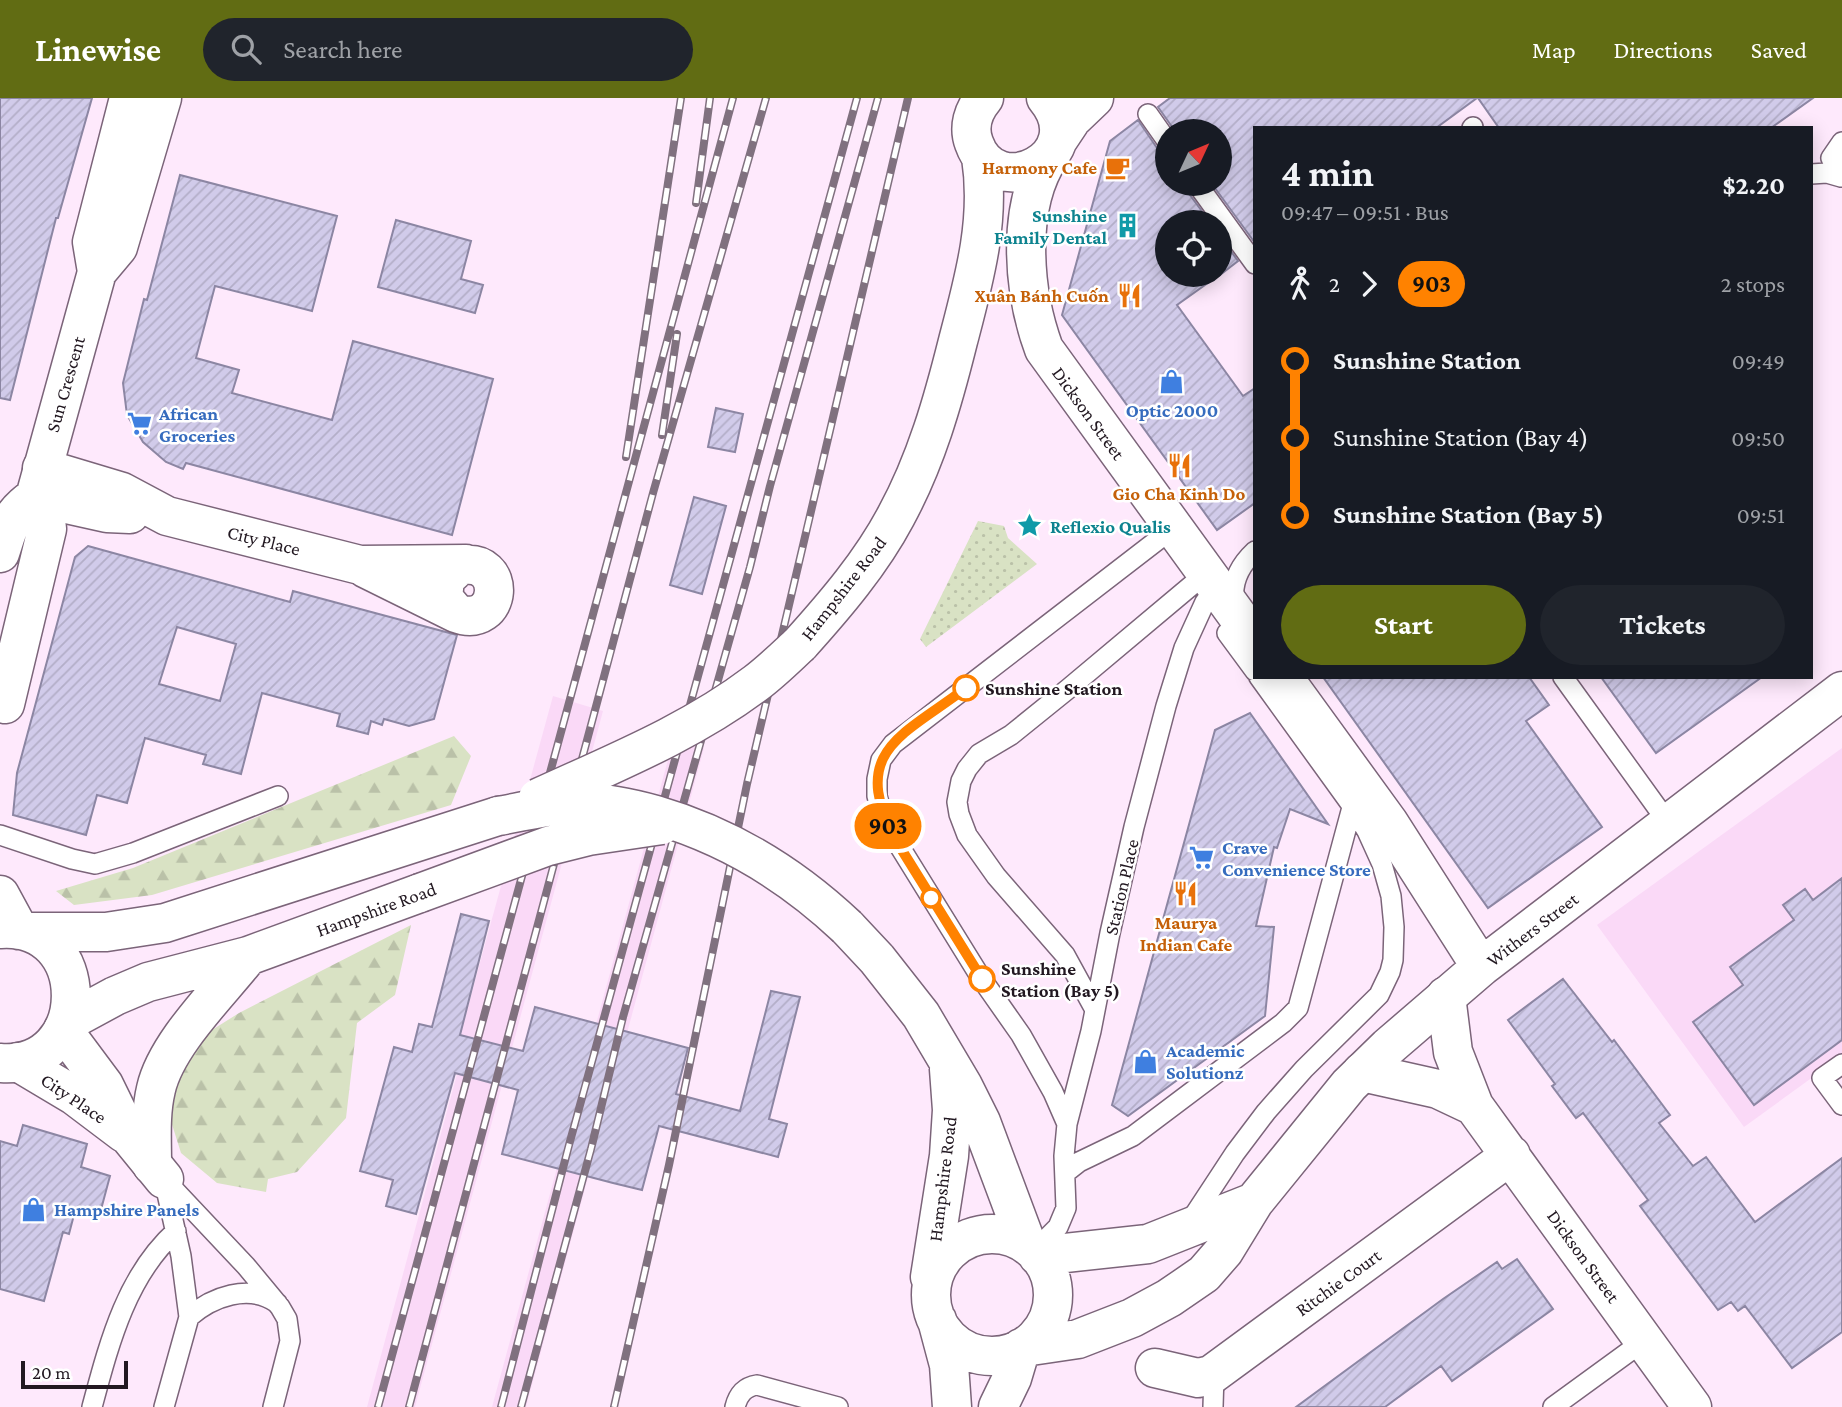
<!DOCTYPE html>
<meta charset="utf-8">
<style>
body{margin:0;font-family:"Crimson Pro",serif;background:#20242c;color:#f1f3f6;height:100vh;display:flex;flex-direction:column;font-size:26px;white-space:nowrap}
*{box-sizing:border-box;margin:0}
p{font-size:23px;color:#9ea1a6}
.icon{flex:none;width:38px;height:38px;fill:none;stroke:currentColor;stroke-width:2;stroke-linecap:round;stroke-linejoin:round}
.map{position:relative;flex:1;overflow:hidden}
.drawer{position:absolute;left:1253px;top:28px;width:560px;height:553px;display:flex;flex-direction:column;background:#171b24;border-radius:0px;box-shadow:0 4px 18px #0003}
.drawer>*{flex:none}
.badge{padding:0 14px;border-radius:23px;font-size:24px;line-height:46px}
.needle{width:46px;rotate:46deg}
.buttons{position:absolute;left:1155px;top:21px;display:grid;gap:14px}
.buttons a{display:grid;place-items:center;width:77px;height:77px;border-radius:50%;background:#171b24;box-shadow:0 4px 18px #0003;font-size:35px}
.scale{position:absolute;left:21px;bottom:18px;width:107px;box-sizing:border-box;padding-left:7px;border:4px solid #221821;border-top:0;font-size:19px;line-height:24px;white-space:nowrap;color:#221821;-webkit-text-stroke:5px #fff;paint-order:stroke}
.map>.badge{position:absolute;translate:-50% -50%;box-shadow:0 0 0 4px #fff}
.legs{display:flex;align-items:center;gap:10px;height:77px;padding:0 28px;font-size:23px}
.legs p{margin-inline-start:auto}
.summary{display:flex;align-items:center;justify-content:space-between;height:119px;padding:0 28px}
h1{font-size:38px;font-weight:700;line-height:52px}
.cta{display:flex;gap:14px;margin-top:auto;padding:14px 28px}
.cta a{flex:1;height:80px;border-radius:42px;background:#616c13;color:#fff;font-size:28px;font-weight:700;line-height:80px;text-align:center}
.cta a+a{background:#20242c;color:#f1f3f6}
ul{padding:0 28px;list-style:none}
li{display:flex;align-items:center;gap:24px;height:77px;font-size:26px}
li i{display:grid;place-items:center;width:10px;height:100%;margin:0 9px;background:currentColor}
li i::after{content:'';width:18px;height:18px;margin:-9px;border:5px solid;border-radius:50%;background:#171b24}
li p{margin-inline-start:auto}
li:first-child i{background:linear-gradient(#0000 50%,currentColor 0)}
li:last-child i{background:linear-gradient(currentColor 50%,#0000 0)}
header{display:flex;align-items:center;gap:42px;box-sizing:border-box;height:98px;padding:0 35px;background:#616c13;color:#fff}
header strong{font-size:33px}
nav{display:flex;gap:38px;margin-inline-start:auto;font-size:24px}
.search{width:490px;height:63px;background:#20242c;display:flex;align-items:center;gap:18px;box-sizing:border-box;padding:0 24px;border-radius:38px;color:#9ea1a6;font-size:26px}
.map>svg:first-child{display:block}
.built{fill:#fad9f7}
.grass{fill:url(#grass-dots)}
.forest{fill:url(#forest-firs)}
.building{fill:url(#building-hatch);stroke:#8c86a3;stroke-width:2;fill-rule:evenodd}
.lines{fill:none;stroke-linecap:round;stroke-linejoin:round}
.lane-casing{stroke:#7b6479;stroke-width:22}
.street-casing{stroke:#7b6479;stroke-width:41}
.secondary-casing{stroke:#7b6479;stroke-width:41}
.lane{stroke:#fff;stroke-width:19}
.street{stroke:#fff;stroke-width:38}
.secondary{stroke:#fff;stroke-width:38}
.rail-casing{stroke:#80717f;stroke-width:8}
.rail{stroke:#fff;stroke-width:5;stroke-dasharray:16;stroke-linecap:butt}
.secondary-bridge-casing{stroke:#7b6479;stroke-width:41;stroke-linecap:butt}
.secondary-bridge{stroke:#fff;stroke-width:38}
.line-1-casing{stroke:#fff;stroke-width:16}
.line-1{stroke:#ff8200;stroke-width:10}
.stop-1-dot{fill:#fff;stroke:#ff8200;stroke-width:3.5}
.labels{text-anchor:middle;stroke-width:5;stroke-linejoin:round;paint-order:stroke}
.food-label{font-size:19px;font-weight:bold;fill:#c56008;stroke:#fff;text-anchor:end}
.culture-label{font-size:19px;font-weight:bold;fill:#0d838f;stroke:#fff;text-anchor:end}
.street-label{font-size:19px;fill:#221821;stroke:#fff}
.shop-label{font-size:19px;font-weight:bold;fill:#366cbe;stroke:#fff;text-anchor:start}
.stop-label{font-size:19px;font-weight:bold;fill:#221821;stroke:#fff;text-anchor:start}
</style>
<header>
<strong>Linewise</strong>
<div class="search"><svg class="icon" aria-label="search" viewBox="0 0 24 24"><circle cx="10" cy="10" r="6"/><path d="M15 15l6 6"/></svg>Search here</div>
<nav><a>Map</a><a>Directions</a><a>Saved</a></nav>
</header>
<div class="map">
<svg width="1842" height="1309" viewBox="0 0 1842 1309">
<defs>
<pattern id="grass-dots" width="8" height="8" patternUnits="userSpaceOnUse" patternTransform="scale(1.75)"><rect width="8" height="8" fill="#d9e2c4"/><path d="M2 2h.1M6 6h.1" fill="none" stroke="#bac1a8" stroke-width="1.8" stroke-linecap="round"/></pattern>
<pattern id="forest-firs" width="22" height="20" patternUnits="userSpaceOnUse" patternTransform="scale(1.75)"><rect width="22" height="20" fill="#d9e2c4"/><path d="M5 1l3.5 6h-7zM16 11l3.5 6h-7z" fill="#bac1a8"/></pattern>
<pattern id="building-hatch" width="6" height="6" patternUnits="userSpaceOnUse" patternTransform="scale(1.75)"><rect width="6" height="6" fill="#d1cbea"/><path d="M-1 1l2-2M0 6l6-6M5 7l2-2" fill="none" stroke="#b3aec8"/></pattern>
</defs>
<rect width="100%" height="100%" fill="#fee9fc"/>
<path class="built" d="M553 598 603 613 415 1309H367L459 969 452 967Z
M675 636 704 650 526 1309H492Z
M1842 650V958L1744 1029 1597 827Z"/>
<path class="grass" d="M978 423 1004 428 1008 440 1037 466 926 549 920 541Z"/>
<path class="forest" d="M454 638 471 658 451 707 152 797 74 807 56 793 133 770Z
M411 827 395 897 357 925 346 1020 297 1074 268 1081 266 1094 217 1085 181 1055 170 1020 178 972 204 937 239 915Z"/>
<path class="building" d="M0 0H92L58 120H56L10 302 0 300Z
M1170 0H1477L1436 30H1255V145L1212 86H1220V33H1175L1158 9Z
M1478 0H1813L1771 30H1499Z
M1138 22 1157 50 1167 55V86H1185L1187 93 1210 124H1167V177H1219L1177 207 1243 298 1255 290V405L1217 432 1062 217 1110 43Z
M180 77 337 118 312 213 215 188 196 260 239 272 232 295 332 322 353 243 493 281 452 437 186 365 183 371 166 364 143 344 127 317 123 285 144 201 147 202Z
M396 122 471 143 461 181 483 187 475 215 378 189Z
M1220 138 1238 163 1220 177Z
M716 310 743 316 735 354 708 349Z
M694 399 726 408 702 496 670 487Z
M88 448 290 504 293 493 457 537 434 621 409 628 384 621 382 627 371 623 368 636 337 628 340 616 262 595 241 676 203 666 206 657 145 640 127 705 97 697 86 737 13 717 17 675 75 459ZM177 529 236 546 220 603 159 586Z
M1323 579H1529L1549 607 1526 623 1602 729 1488 810Z
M1601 579H1762L1656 655Z
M1250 615 1328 726 1290 711 1277 750 1274 749 1256 828 1274 829 1265 918 1128 1018 1112 1007 1215 632Z
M1842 780V942L1754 1007 1693 924 1743 887 1730 869 1794 822 1783 807 1805 791 1813 802Z
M461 816 489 823 460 937 523 953 535 909 688 950 676 996 740 1013 771 893 800 899 769 1021 787 1026 778 1059 659 1028 642 1092 613 1085 502 1056 518 992 455 975 416 1116 386 1108 393 1082 360 1073 394 949 412 954 419 926 432 929Z
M1563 881 1612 944 1614 942 1670 1017 1659 1025 1693 1068 1706 1059 1755 1124 1842 1060V1234L1792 1270 1745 1208 1738 1213 1731 1204 1718 1212 1640 1108 1648 1102 1583 1015 1576 1020 1552 988 1555 986 1508 922Z
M23 1027 87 1046 81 1069 110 1078 99 1119 75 1113 69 1136 63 1134 44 1203 0 1191V1043L17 1048Z
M1517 1161 1553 1211 1452 1283 1441 1268 1385 1309H1296L1443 1201 1497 1164 1502 1171Z"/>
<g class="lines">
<defs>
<path id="lane" d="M1148 16 1167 43
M1472 30 1473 29
M1811 76 1827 75 1841 79
M1841 79 1831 60 1842 44
M1197 86 1255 166
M1235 508C1230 486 1239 468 1255 453
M1227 535 1255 573
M1563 579 1669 726
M0 737 72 761 95 766 133 755 278 698
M1094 910 1065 857 996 778 967 737 959 716 957 704 961 683 967 671 979 656 1011 637 1068 591 1192 487
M1842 966 1822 980 1842 1007
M1067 1026 1053 994 1021 937 981 880 895 741 883 719 877 698V681L881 662 893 646 1159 441
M1065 1075 1079 1064 1133 1038 1283 925 1298 910 1354 702
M164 1081 246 1168 280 1209 287 1221 290 1243 273 1309
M1191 1122 1235 1055 1266 1014 1304 971 1379 897 1390 874 1393 862 1394 829 1391 798 1382 766 1367 733 1350 705 1259 579
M1034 1153 1058 1129 1066 1110 1064 1058 1067 1026 1091 933 1110 835 1134 729 1166 608 1184 550 1205 504
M189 1219C212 1199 249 1185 277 1205
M92 1309C109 1246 126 1178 176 1133
M164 1309 189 1219 181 1158 164 1082
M735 1309C738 1297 744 1289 757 1287L838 1309
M1213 1309 1214 1276
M1553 1309 1645 1242"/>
<path id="street" d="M42 370 122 394 167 418 360 467 466 466
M35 399 107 415 130 416
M365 470 456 515C503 533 509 457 459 468L445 481 443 500 456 515
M1446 898 1453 954 1474 1008 1692 1309
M63 932 104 987 129 1038 164 1081
M18 964 75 998 124 1035
M1362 974 1438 991 1474 1008
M1155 1270 1198 1280 1211 1277 1511 1057"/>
<path id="secondary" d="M984 0C973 13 968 29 974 45 996 108 1094 58 1046 0
M1058 42 1072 21 1094 0
M1051 56C1015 108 1023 194 1044 251L1255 542
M97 174 92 144 129 0
M0 455C9 428 10 416 35 399L97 174 118 149 162 0
M800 546C836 506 871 465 896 418 926 363 943 303 958 243 974 182 991 122 981 59
M1283 579 1389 725 1481 869
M5 606 47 431 46 422 35 399
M0 797 19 832
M847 829 877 861 921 917 963 988 981 1024 1027 1147
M0 831C95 824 94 972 0 965
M28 834H106L165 825 498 718
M67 924 115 898 148 884 248 858 420 795
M152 1067C152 1041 150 1016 156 991 166 946 219 895 248 858
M931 1197a61 61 0 1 1 122 0a61 61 0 1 1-122 0Z
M1038 1158 1148 1146 1254 1104
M930 1179 949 1058 952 1012 949 971
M937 1222 949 1267 952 1309
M1024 1249 1078 1241 1132 1220 1169 1200 1204 1176 1224 1153 1254 1104 1349 987 1388 949 1481 869 1842 593
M998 1309 1012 1280 1021 1250"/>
</defs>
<use href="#lane" class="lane-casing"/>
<use href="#street" class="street-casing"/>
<use href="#secondary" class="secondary-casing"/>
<use href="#lane" class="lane"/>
<use href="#street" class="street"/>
<use href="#secondary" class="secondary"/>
<defs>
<path id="rail" d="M696 105 710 0
M662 337 677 236
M626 359 681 0
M378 1309 733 0
M409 1309 653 395 766 0
M501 1309 569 1047 857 0
M521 1309 591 1051 623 919 750 469 770 388 878 0
M614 1309 669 1067 747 686 908 0"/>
</defs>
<use href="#rail" class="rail-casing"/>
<use href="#rail" class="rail"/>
<defs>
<path id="secondary-bridge" d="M538 700C612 666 690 635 756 585 772 573 786 559 800 546
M498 718C527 713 557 705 587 705 610 705 634 711 656 717 728 738 792 777 847 829
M420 795 548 748 588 738 662 727"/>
</defs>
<use href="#secondary-bridge" class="secondary-bridge-casing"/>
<use href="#secondary-bridge" class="secondary-bridge"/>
</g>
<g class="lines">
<defs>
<path id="line-1" d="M966 590C902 638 849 653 895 741L982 881"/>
</defs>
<use href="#line-1" class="line-1-casing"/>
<use href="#line-1" class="line-1"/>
</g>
<defs>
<symbol id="cafe-bare" viewBox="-9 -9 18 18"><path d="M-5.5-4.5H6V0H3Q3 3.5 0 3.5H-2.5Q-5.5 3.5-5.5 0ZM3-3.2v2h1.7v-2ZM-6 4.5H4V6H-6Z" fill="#e8710a" stroke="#fff" stroke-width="2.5" paint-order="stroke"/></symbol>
<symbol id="building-bare" viewBox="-9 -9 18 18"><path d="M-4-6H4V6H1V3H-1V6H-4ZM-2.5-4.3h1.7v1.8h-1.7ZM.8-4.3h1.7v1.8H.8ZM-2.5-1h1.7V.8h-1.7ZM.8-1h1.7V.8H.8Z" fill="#0f9aa8" stroke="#fff" stroke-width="2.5" paint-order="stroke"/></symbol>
<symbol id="restaurant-bare" viewBox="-9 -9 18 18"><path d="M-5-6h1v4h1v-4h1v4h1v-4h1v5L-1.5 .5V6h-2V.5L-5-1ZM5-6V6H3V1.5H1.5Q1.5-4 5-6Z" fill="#e8710a" stroke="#fff" stroke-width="2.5" paint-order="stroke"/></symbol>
<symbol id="shop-bare" viewBox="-9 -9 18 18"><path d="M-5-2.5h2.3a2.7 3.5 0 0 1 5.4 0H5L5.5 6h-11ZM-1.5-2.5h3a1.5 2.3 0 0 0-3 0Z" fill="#3f7fe0" stroke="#fff" stroke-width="2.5" paint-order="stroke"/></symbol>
<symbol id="supermarket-bare" viewBox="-9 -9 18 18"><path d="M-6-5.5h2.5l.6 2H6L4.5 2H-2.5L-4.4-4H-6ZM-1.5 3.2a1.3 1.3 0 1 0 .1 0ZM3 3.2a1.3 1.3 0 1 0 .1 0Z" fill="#3f7fe0" stroke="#fff" stroke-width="2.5" paint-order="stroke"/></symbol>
<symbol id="sight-bare" viewBox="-9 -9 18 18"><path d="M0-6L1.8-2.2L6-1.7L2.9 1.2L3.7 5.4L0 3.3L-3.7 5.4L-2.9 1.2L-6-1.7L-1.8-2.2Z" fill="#0f9aa8" stroke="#fff" stroke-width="2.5" paint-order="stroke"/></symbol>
</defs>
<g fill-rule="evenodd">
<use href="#cafe-bare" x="1100" y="52" width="35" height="35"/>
<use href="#building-bare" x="1110" y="110" width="35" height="35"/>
<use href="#restaurant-bare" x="1112" y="180" width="35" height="35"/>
<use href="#shop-bare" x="1154" y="266" width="35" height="35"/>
<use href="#supermarket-bare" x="122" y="308" width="35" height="35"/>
<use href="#restaurant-bare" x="1162" y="350" width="35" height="35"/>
<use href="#sight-bare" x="1012" y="410" width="35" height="35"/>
<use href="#supermarket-bare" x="1184" y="742" width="35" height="35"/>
<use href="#restaurant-bare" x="1168" y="778" width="35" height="35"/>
<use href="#shop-bare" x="1128" y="946" width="35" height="35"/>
<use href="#shop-bare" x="16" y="1094" width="35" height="35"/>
</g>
<g class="stop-1-dot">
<circle cx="966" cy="590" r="12"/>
<circle cx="931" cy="800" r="9"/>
<circle cx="982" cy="881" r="12"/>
</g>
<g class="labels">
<g class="food-label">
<text x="1097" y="76">Harmony Cafe</text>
<text x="1109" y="204">Xuân Bánh Cuốn</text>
<text x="1179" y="402" text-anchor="middle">Gio Cha Kinh Do</text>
<text x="1186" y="831" text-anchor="middle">Maurya<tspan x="1186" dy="22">Indian Cafe</tspan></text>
</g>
<g class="culture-label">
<text x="1107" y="124">Sunshine<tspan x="1107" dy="22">Family Dental</tspan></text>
<text x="1050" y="435" text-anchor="start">Reflexio Qualis</text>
</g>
<g class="street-label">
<text transform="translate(65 286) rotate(-74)" y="7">Sun Crescent</text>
<text transform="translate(1089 315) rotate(54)" y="7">Dickson Street</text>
<text transform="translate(264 442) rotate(14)" y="7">City Place</text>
<text transform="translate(843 490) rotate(-52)" y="7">Hampshire Road</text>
<text transform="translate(1121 789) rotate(-77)" y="7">Station Place</text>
<text transform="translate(376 811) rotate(-20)" y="7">Hampshire Road</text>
<text transform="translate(1532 831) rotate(-37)" y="7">Withers Street</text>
<text transform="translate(74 1000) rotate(34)" y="7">City Place</text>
<text transform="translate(942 1081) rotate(-83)" y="7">Hampshire Road</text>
<text transform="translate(1584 1158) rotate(54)" y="7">Dickson Street</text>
<text transform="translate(1338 1184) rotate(-36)" y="7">Ritchie Court</text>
</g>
<g class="shop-label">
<text x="1172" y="319" text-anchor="middle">Optic 2000</text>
<text x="159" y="322">African<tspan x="159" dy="22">Groceries</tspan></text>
<text x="1222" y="756">Crave<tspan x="1222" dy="22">Convenience Store</tspan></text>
<text x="1166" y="959">Academic<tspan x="1166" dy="22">Solutionz</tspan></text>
<text x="54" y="1118">Hampshire Panels</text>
</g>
<g class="stop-label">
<text x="985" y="597">Sunshine Station</text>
<text x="1001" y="877">Sunshine<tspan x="1001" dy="22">Station (Bay 5)</tspan></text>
</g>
</g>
</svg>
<div class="buttons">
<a><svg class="needle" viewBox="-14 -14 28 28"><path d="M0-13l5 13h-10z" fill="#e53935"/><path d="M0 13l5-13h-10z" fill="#9ea1a6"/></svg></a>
<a><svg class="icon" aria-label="locate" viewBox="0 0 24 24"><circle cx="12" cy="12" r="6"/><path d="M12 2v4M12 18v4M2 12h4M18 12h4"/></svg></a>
</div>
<div class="scale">20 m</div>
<b class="badge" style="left:888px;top:728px;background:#ff8200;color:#111">903</b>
<section class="drawer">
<div class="summary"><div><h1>4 min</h1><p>09:47 – 09:51 · Bus</p></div><b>$2.20</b></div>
<div class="legs"><svg class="icon" aria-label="walk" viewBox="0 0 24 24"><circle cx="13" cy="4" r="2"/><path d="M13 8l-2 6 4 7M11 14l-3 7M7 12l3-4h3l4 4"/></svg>2<svg class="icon" aria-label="forward" viewBox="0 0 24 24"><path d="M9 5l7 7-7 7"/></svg><b class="badge" style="background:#ff8200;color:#111">903</b><p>2 stops</p></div>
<ul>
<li><i style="color:#ff8200"></i><b>Sunshine Station</b><p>09:49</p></li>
<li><i style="color:#ff8200"></i><span>Sunshine Station (Bay 4)</span><p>09:50</p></li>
<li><i style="color:#ff8200"></i><b>Sunshine Station (Bay 5)</b><p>09:51</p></li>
</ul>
<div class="cta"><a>Start</a><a>Tickets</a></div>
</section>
</div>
